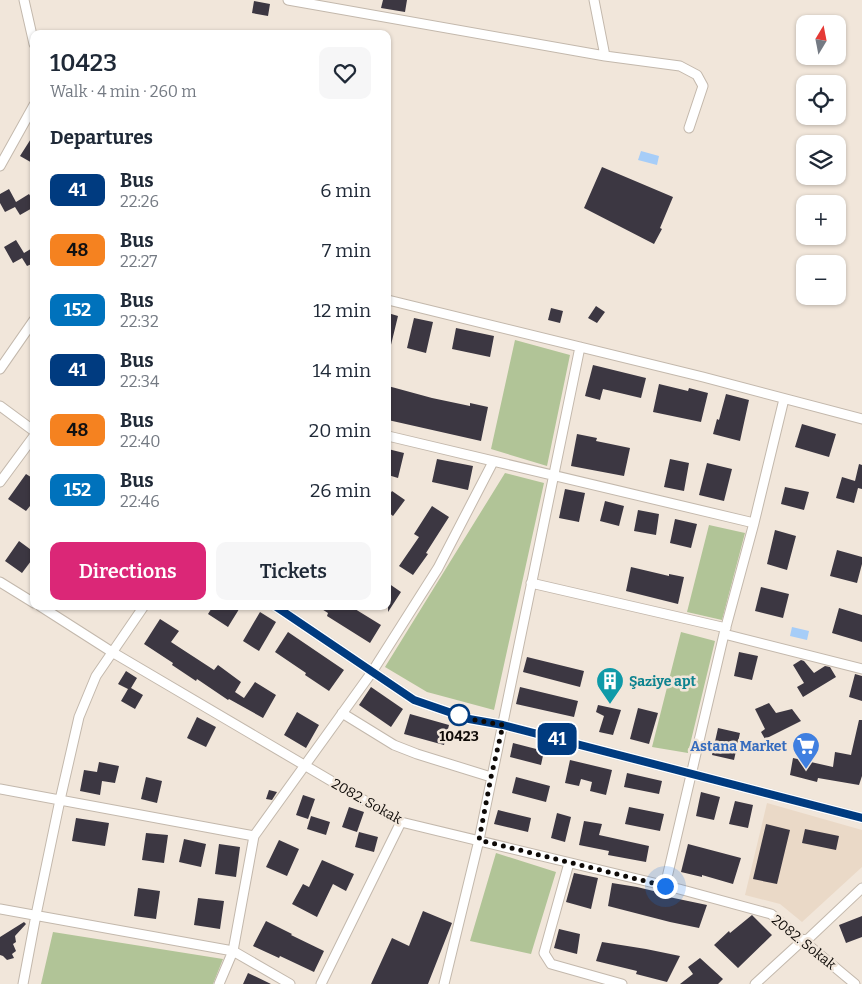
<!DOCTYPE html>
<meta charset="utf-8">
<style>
body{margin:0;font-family:Bitter,serif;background:#f6f6f7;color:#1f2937;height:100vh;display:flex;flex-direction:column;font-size:19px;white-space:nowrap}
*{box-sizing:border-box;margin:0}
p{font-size:16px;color:#747a83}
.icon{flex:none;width:28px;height:28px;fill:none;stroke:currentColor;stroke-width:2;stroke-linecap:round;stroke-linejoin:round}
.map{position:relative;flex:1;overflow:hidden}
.drawer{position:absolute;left:30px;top:30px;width:361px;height:580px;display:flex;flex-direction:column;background:#fff;border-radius:10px;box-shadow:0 1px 4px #0004}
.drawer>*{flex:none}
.badge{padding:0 10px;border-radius:8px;font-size:18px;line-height:32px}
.needle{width:32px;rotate:10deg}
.controls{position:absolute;left:796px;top:15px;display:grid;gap:10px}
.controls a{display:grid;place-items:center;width:50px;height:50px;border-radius:10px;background:#fff;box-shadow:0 1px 4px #0004;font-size:25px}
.you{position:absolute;width:25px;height:25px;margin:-12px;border:4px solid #fff;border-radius:50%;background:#1a73e8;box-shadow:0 0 0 8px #1a73e833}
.map>.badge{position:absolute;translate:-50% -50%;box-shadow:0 0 0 2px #fff}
h2{padding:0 20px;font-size:19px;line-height:45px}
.round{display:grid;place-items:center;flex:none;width:52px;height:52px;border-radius:10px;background:#f6f6f7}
.head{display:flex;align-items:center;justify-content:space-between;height:85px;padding:0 20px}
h1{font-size:24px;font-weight:600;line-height:38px}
.action{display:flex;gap:10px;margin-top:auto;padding:10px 20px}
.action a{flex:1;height:58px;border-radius:10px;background:#db2777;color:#fff;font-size:20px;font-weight:600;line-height:58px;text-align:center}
.action a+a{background:#f6f6f7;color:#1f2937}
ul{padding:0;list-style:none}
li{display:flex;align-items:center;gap:15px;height:60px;padding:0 20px}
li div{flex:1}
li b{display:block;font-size:19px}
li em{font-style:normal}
li .badge{min-width:55px;font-weight:700;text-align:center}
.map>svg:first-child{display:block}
.built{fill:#ead9c7}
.green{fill:#b1c497}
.water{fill:#a6cdf8}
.building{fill:#3c3742}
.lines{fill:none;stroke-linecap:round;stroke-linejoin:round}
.street-casing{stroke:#c3b8ac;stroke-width:11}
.street{stroke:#fff;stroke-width:9}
.line-casing{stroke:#fff;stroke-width:11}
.line{stroke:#003b80;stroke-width:8}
.walk{stroke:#0e0a07;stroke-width:5;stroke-dasharray:0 9}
.stop-dot{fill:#fff;stroke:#003b80;stroke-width:2.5}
.labels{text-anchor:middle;stroke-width:5;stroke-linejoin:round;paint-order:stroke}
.culture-label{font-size:14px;font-weight:bold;fill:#0d838f;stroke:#f1e6da;text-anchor:start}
.stop-label{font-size:14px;font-weight:bold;fill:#0e0a07;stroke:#f1e6da}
.shop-label{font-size:14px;font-weight:bold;fill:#366cbe;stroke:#f1e6da;text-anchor:end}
.street-label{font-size:14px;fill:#0e0a07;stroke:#f1e6da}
</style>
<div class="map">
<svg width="862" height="984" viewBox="0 0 862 984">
<rect width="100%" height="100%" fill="#f1e6da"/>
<path class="built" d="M767 803 862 830V867L802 922 780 904 745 895Z"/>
<path class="green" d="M515 340 570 355 547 466 491 449Z
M505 473 544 483 494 710 427 692 385 667Z
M709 525 745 533 722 620 687 612Z
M681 632 715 641 688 753 652 747Z
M496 853 556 872 531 954 470 941Z
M53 932 223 959 213 984H41Z"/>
<path class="water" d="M641 151 659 156 657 165 638 160Z
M792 627 809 631 807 640 790 636Z"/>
<path class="building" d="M383 0H407L405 12 381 8Z
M254 1 270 4 268 16 252 13Z
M34 134V164L20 156Z
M602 167 673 197 660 228 662 229 654 244 584 208Z
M9 189 16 202 29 194 34 202V207L20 215 15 207 5 212 0 203V194Z
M16 240 24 253 34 247V263L27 266 22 258 13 263 4 247Z
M596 306 605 312 597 323 588 318Z
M551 308 563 311 560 323 548 320Z
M388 313 398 316 390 349 388 348Z
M414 318 433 322 426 353 407 348Z
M456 328 494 336 490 357 452 349Z
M593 365 646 378 641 398 603 389 600 400 585 396Z
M659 384 688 391 689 388 708 393 701 422 653 412Z
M388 386 432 398 470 406V403L488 407 481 441 388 420Z
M726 394 749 400 740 441 713 434 717 419 719 420Z
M802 424 836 434 829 457 795 447Z
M577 434 597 438 596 441 630 448 624 476 571 466Z
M388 449 404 453 398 478 388 475Z
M437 459 473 466 468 490 432 482Z
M670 459 689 463 684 491 664 487Z
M707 463 732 469 724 501 699 495Z
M859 464 862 465V489L858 488 854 503 836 498 842 477 855 481Z
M26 474 34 479V501L26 511 8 499Z
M785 487 809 492 804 510 781 504Z
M565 489 585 493 579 522 559 518Z
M392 491 405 500 393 516 388 512V497Z
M605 501 624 506 619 526 600 521Z
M432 506 449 517 426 553 428 554 413 575 399 566 419 537 414 534Z
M638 510 659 514 656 535 634 531Z
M675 519 697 524 691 548 670 543Z
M775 530 796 536 787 570 767 564Z
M19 541 34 552V557L22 573 5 561Z
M837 550 862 557V564L857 583 830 576Z
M631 567 669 576V574L684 577 678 604 626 591Z
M388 583 401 592 388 612Z
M761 587 789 594 783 618 755 611Z
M213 606H241L228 627 208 614Z
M317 606H357L355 609 381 625 370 643 327 616 328 613Z
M839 608 862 615V642L832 633Z
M260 612 276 622 259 651 243 641Z
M160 619 179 631 171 642 214 670 218 665 241 682 235 692 244 698 255 682 276 695 263 718 229 699 228 700 197 679 196 681 172 665 173 663 144 644Z
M288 632 344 670 329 691 305 675 306 673 275 652Z
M739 652 758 656 752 680 734 676Z
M527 657 584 671 580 687 523 672Z
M801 660 804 661 814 673 825 666 830 667 836 677 803 697 797 687 804 683 793 665Z
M126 671 137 678 131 688 143 695 135 709 121 701 128 689 118 684Z
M855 674 862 676V701L849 697Z
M371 687 403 709 391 727 359 705Z
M520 687 578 701 574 717 516 704Z
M769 703 776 713 792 709 801 721 765 739 761 732 765 729 755 709Z
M598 705 621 710 613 735 599 732 604 716 596 712Z
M638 708 658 713 649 744 630 739Z
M297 712 319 725 306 748 284 735Z
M410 714 449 725 444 745 404 734Z
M197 717 216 727 206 747 187 738Z
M859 720H862V776L859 785 818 778 817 782 790 775 793 758 833 767 835 752 851 755Z
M718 728 740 733 734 760 712 755Z
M513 743 544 751 541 765 510 757Z
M570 760 612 770 606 795 590 791 592 782 581 779 579 786 565 783Z
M99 762 119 766 115 783 102 781 100 795 80 791 84 770 97 772Z
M627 773 662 781 659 794 624 787Z
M146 777 162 781 157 803 141 799Z
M516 777 550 786 546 802 512 793Z
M269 790 277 792 272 800 266 799Z
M701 792 720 797 714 820 696 816Z
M303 795 315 799 308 819 296 815Z
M735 801 753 805 748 828 729 824Z
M349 807 364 812 357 832 342 827Z
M629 807 664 814 660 831 625 824Z
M498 810 531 818 528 832 494 824Z
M557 813 571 817 565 842 551 838Z
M311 816 330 822 326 835 307 829Z
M76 818 109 823 105 846 72 841Z
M584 821 602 824 599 835 649 846 646 862 608 855 609 851 579 845Z
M766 824 790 830 777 884 753 879Z
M805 829 839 836 836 850 802 843Z
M359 832 378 837 374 852 355 847Z
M146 833 168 835 164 863 142 860Z
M184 839 206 844 201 867 179 862Z
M279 840 299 849 287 876 266 867Z
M219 844 240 847 236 877 215 874Z
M688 844 741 858 733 884 702 875V877L681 872Z
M322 860 354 874 346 891 333 884 317 917 292 904 303 884 309 887Z
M574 873 598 878 591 909 566 902Z
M612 883 637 887 670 895 669 897 707 905 699 928 670 922 608 906Z
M138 888 160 891 156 919 134 916Z
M198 898 224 901 220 929 194 925Z
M423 911 452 923 428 984H371L392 938 409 946Z
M752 915 772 935 738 968 714 945 729 931 730 933Z
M862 916V937L846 943 839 925Z
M266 921 292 934 291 935 324 951 314 972 280 956 279 958 253 946Z
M24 922 26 924 15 936 16 942 13 944 16 951 12 954 14 958 7 960 3 956 0 955V937Z
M559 929 580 934 577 954 554 948Z
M602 942 646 949 680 956 667 982 636 974 637 971 596 961Z
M700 958 723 979 718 984H680L693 974 688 967Z
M248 973 271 984H243Z"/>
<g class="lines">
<defs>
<path id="street" d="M24 0 34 44
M288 0 605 56 594 0
M605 56 680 66 697 75 703 86 689 128
M0 166 34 105
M388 300 703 377 862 419
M0 369 34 320
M0 406 34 431
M388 436 754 523 784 399
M0 482 34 436
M0 582 34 603
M531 583 726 628
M40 606 112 652 401 822 679 889 771 914 855 984
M275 606 414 700 469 719 503 725 862 818
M724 634 862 669
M342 713 394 745 417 754 491 777
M0 789 254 836 233 951 0 909
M254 836 372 672 438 568 493 462
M569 863 544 953 551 964 622 984
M665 886 724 634 754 523
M23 984 36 915 60 800 79 717 96 676 144 606
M219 984 233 951 290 984
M321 984 401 822
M444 984 479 840 580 347
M755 984 803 940 808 939 862 888"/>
</defs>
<use href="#street" class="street-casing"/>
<use href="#street" class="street"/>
</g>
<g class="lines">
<defs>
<path id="line" d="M275 606 414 700 469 719 503 725 862 818"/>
</defs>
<use href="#line" class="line-casing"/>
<use href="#line" class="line"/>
<path class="walk" d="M459 715 454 714 469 719 503 725 491 777 479 840 665 886"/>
</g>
<defs>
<symbol id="building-pin" viewBox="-11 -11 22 30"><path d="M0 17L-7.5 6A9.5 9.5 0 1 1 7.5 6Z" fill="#0f9aa8" stroke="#f1e6da"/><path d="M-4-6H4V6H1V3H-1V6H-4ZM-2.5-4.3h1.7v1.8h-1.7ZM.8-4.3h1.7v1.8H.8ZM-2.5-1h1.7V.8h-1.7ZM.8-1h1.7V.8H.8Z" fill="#fff"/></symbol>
<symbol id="supermarket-pin" viewBox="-11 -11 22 30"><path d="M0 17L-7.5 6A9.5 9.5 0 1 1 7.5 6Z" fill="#3f7fe0" stroke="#f1e6da"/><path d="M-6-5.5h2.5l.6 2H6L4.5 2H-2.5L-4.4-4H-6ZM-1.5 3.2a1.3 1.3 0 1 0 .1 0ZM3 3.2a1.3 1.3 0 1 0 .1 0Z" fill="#fff"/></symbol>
</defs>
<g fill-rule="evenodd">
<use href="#building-pin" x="594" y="665" width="32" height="43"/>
<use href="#supermarket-pin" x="790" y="730" width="32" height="43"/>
</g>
<circle class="stop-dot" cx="459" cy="715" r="10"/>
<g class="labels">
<g class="culture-label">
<text x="629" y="686">Şaziye apt</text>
</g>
<g class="stop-label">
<text x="459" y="741">10423</text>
</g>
<g class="shop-label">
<text x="787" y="751">Astana Market</text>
</g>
<g class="street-label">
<text transform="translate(367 801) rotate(29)" y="5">2082. Sokak</text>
<text transform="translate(804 942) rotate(39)" y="5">2082. Sokak</text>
</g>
</g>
</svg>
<div class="controls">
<a><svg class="needle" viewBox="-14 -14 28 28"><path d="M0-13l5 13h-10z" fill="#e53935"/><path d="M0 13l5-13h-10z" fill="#747a83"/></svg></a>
<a><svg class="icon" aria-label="locate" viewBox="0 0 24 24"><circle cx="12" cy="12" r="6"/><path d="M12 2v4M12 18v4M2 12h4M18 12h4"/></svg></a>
<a><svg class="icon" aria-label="layers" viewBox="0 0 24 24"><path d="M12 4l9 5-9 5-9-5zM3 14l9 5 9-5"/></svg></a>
<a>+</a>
<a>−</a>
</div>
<div class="you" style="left:665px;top:886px"></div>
<b class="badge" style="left:557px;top:739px;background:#003b80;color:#fff">41</b>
<section class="drawer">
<div class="head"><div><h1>10423</h1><p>Walk · 4 min · 260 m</p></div><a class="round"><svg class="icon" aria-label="heart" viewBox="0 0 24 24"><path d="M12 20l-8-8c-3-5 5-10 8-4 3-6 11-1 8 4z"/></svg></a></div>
<h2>Departures</h2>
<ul>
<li><span class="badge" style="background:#003b80;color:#fff">41</span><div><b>Bus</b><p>22:26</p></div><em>6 min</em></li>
<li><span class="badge" style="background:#f58220;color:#111">48</span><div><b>Bus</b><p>22:27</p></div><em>7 min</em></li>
<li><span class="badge" style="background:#0072bc;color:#fff">152</span><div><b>Bus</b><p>22:32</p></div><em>12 min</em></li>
<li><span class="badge" style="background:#003b80;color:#fff">41</span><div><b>Bus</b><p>22:34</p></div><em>14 min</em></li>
<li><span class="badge" style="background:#f58220;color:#111">48</span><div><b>Bus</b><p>22:40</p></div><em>20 min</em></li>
<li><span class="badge" style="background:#0072bc;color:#fff">152</span><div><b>Bus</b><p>22:46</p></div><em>26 min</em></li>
</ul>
<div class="action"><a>Directions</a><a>Tickets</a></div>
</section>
</div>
